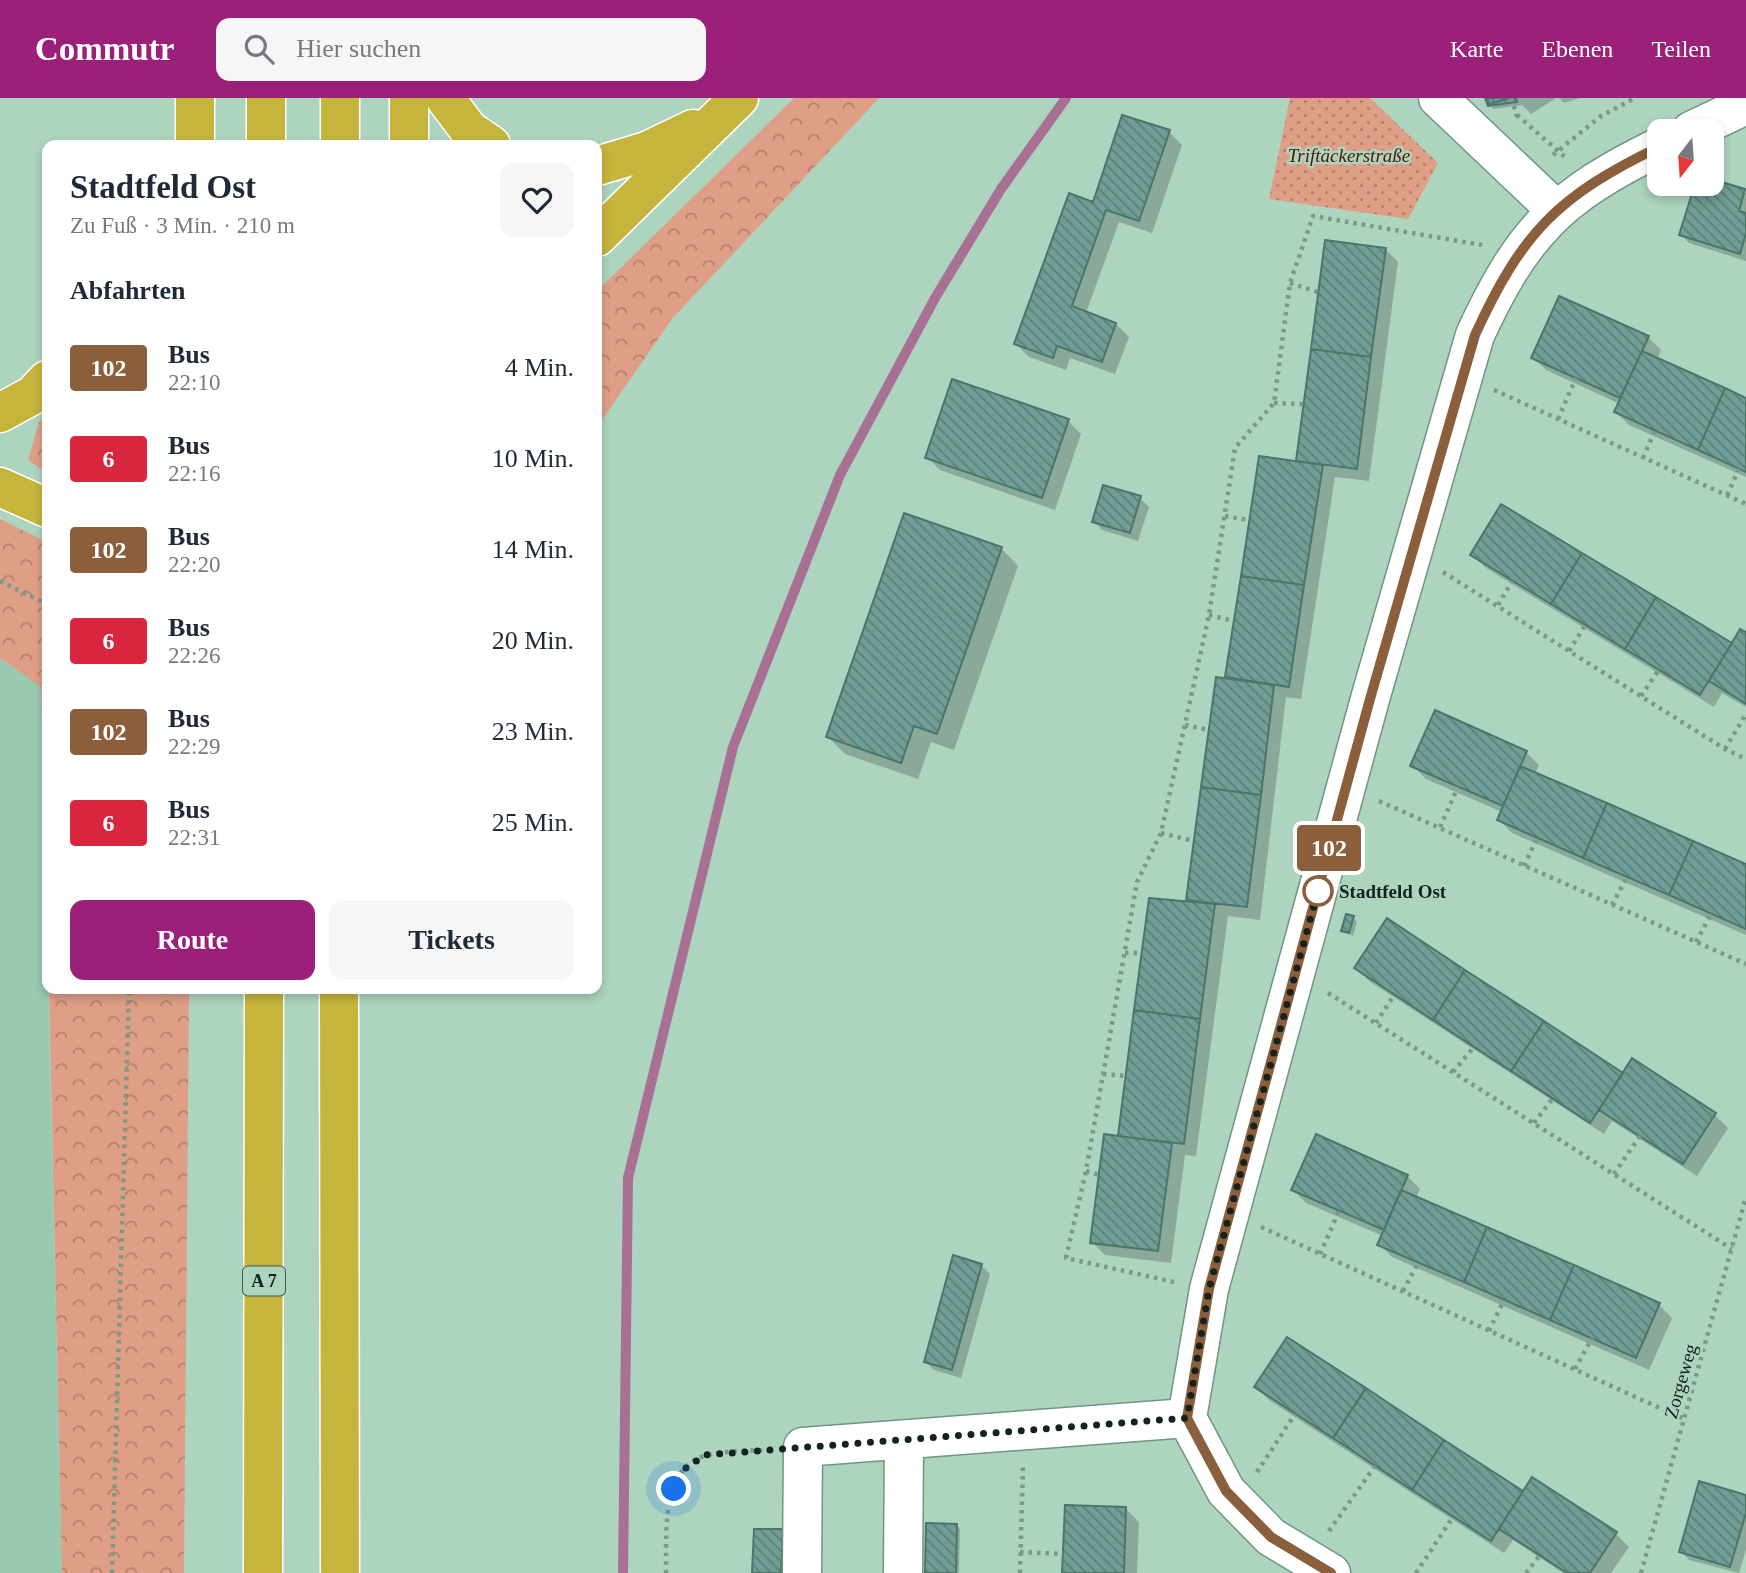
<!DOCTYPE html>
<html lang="de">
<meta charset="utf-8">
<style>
body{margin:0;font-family:"Times New Roman",serif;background:#f6f6f7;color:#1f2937;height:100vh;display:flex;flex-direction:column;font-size:26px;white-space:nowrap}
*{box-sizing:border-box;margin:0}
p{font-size:23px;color:#747a83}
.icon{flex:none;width:38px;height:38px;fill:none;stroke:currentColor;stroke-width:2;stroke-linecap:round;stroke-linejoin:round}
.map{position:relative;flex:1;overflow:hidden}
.side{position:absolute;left:42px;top:42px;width:560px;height:854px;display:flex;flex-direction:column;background:#fff;border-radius:14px;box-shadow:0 4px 10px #0003}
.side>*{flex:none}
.badge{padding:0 14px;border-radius:5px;font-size:24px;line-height:46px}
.needle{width:46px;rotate:197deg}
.controls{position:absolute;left:1647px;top:21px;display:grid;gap:14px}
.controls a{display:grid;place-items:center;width:77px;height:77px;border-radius:14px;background:#fff;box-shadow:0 4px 10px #0003;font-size:35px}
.you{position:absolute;width:35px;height:35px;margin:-18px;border:5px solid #fff;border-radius:50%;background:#1a73e8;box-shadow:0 0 0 10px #1a73e833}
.map>.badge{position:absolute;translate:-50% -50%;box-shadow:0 0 0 4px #fff}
h2{padding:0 28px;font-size:26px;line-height:63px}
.round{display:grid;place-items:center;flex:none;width:74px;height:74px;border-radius:14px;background:#f6f6f7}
.overview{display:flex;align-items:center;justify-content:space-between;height:119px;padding:0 28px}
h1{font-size:33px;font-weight:700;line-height:52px}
.action{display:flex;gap:14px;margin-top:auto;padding:14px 28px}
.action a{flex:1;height:80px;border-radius:14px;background:#9a2079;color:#fff;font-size:28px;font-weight:700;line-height:80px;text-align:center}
.action a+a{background:#f6f6f7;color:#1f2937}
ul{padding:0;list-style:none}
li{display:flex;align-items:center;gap:21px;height:91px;padding:0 28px}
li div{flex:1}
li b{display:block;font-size:26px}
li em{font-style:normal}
li .badge{min-width:77px;font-weight:700;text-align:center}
header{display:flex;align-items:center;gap:42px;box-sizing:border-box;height:98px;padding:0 35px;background:#9a2079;color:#fff}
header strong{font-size:33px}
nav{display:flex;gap:38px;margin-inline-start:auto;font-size:24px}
.search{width:490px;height:63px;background:#f6f6f7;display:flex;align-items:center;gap:18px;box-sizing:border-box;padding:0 24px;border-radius:14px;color:#747a83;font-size:26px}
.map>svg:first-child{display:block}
.built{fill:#9ac9b1}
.green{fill:url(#green-dots)}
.forest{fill:url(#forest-crowns)}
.shadow{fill:#0003}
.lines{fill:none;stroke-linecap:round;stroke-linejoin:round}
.stream{stroke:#a87194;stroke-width:10}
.building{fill:url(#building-back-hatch);stroke:#4a766e;stroke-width:2}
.minor-casing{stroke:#709682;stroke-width:41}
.highway-casing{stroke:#fff;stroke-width:41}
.path{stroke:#7a9988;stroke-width:4.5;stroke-dasharray:3.5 5;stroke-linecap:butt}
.minor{stroke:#fff;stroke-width:38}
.highway{stroke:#c5b53d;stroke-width:38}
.line-casing{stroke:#fff;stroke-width:16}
.line{stroke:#8b5e3c;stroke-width:10}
.walk{stroke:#14231c;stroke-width:7;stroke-dasharray:0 12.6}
.stop-dot{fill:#fff;stroke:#8b5e3c;stroke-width:3.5}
.labels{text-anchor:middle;stroke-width:5;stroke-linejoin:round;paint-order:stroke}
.shield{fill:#add4bf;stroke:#42584d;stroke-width:2}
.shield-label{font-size:18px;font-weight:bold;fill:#14231c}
.park-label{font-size:19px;font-style:italic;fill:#501700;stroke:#add4bf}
.stop-label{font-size:19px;font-weight:bold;fill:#14231c;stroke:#add4bf;text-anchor:start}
.street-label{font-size:19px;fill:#14231c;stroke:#add4bf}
</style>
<header>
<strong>Commutr</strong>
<div class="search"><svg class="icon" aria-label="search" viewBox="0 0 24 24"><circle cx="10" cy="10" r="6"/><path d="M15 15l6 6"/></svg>Hier suchen</div>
<nav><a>Karte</a><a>Ebenen</a><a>Teilen</a></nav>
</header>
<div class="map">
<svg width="1746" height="1475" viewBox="0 0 1746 1475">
<defs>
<pattern id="green-dots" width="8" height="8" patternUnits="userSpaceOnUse" patternTransform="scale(1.75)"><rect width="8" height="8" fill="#df9f86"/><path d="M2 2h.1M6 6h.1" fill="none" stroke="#b4816d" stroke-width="1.8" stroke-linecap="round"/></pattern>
<pattern id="forest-crowns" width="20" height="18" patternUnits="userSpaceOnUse" patternTransform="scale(1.75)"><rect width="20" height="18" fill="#df9f86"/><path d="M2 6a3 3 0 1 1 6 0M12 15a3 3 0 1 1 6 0" fill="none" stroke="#b4816d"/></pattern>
<pattern id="building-back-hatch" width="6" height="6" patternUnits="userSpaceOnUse" patternTransform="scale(1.75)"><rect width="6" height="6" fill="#709d95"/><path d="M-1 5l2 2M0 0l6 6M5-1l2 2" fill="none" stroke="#5b8079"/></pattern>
</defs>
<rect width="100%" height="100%" fill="#add4bf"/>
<path class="built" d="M0 560 41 589 62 1475H0Z"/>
<path class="green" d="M1290 0H1370L1438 65 1408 121 1269 101Z"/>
<path class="forest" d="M794 0H879L672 221 597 329V193Z
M47 317V375L28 362 39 324Z
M0 421 47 444V837L41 589 0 560Z
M49 891H189L184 1475H62Z"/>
<path class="shadow" d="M1487 0H1556L1531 16 1522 7 1493 11Z
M1559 0H1580L1564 5Z
M1169 34 1182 47 1152 135 1119 124 1086 215 1116 226 1129 239 1115 276 1070 260 1066 272 1029 259 1016 246 1094 106Z
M1712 83 1746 95V163L1689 145 1681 137 1696 86H1712Z
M1327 144 1385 151 1398 164 1369 383 1335 379 1301 601 1286 599 1260 822 1228 818 1196 1058 1185 1057 1171 1165 1105 1157 1092 1144 1187 804 1217 581H1227L1261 360 1298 365Z
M1648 239 1661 252 1657 261 1746 302V379L1629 327 1616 314 1620 306 1546 272 1533 259Z
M1068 323 1081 336 1055 412 940 372 927 359Z
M1140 400 1149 409 1138 443 1102 432 1094 423Z
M1001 450 1018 468 954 652 931 644 918 681 845 656 828 639Z
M1473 457 1732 547 1746 536V609L1722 595 1714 609 1486 470Z
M1526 654 1539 667 1535 676 1746 768V837L1512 735 1499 722 1502 714 1426 681 1413 668Z
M1353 820 1357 824 1353 838 1343 833Z
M1356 870 1623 977 1633 963 1715 1017 1728 1030 1697 1078 1612 1023 1604 1036 1369 883Z
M1407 1078 1420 1091 1416 1100 1659 1207 1672 1220 1649 1272 1392 1159 1379 1146 1383 1138 1306 1105 1293 1092Z
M981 1167 990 1176 961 1280 934 1272 926 1264Z
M1287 1242 1524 1395 1616 1436 1629 1449 1611 1475H1563L1513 1442 1504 1455 1269 1302 1256 1289Z
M1746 1399V1451L1739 1475 1689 1462 1681 1453Z
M1126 1411 1139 1424 1137 1475H1064Z
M956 1427 960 1431 959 1475H927Z
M782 1433 786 1437 785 1475H754Z"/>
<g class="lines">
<path class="stream" d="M623 1475 628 1080 733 649 840 377 935 200 1001 91 1066 0"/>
</g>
<path class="building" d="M1485 0H1516L1517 4 1488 8Z
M1487 0H1506L1507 1 1489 6Z
M1122 17 1170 32 1139 123 1106 112 1072 208 1116 225 1102 264 1057 248 1053 260 1014 246 1069 95 1093 104Z
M1712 81 1745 91 1739 113 1746 115V135L1740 156 1679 137 1695 86H1712Z
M1325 142 1386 150 1371 259 1311 251Z
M1559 198 1649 238 1620 300 1531 260Z
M1311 251 1371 259 1357 371 1296 363Z
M1642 253 1725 290 1698 352 1614 314Z
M952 281 1069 321 1042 400 925 360Z
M1725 290 1746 300V374L1698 352Z
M1259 358 1323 367 1304 487 1241 478Z
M1103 387 1141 398 1130 435 1092 424Z
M1501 406 1582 455 1551 506 1470 457Z
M904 415 1002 449 937 636 914 628 901 665 826 639Z
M1582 455 1656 499 1625 551 1551 506Z
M1241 478 1304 487 1289 589 1225 579Z
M1656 499 1732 545 1700 597 1625 551Z
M1740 531 1746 534V606L1709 583Z
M1216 579 1274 587 1261 697 1201 689Z
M1435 612 1527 653 1503 708 1410 668Z
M1520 668 1607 705 1583 760 1497 722Z
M1201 689 1261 697 1247 809 1186 802Z
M1607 705 1693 743 1669 797 1583 760Z
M1693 743 1746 766V831L1669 797Z
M1149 800 1215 806 1200 921 1134 912Z
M1346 816 1354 818 1349 835 1341 833Z
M1387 820 1465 872 1433 922 1354 870Z
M1465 872 1544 923 1511 973 1433 922Z
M1134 912 1200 921 1184 1046 1118 1038Z
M1544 923 1623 975 1590 1025 1511 973Z
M1632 960 1716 1015 1683 1066 1599 1012Z
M1104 1036 1172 1045 1158 1153 1090 1145Z
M1316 1036 1408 1077 1384 1132 1291 1092Z
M1401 1092 1487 1129 1464 1184 1377 1147Z
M1487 1129 1574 1167 1550 1222 1464 1184Z
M953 1157 982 1166 952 1272 924 1264Z
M1574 1167 1660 1205 1636 1260 1550 1222Z
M1287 1239 1366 1290 1333 1340 1254 1289Z
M1366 1290 1444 1342 1412 1392 1333 1340Z
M1444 1342 1523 1393 1491 1443 1412 1392Z
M1532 1379 1617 1434 1590 1475H1567L1499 1431Z
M1699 1383 1746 1397V1415L1730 1469 1679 1454Z
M1065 1407 1126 1409 1124 1475H1062Z
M926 1425 957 1426 956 1475H925Z
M754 1431H783L781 1475H752Z"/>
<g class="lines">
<defs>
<path id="minor" d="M1438 0 1556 112
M1691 33 1746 7
M1187 1320 1209 1191 1370 601 1475 237C1522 135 1558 98 1659 49
M1187 1320 1226 1393 1271 1439 1331 1475
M802 1475 803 1349 1187 1320
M903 1475 904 1343"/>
<path id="highway" d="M445 0 469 32 491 47
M195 47V0
M266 47V0
M340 47V0
M409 47V0
M597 68 647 53 693 31
M597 139 739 0
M0 315 33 297 47 282
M0 389 47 410
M339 891 340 1475
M263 1475 264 891"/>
</defs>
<use href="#minor" class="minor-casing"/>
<use href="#highway" class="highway-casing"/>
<path class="path" d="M1511 0 1517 17 1513 21
M1517 17 1566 60
M1553 57 1601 18 1635 0
M1290 185 1318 194
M1494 292 1746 406
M1274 305 1303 306
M1558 321 1576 280
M1643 360 1655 332
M1727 397 1739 371
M1225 418 1249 422
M1443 474 1725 651 1746 661
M0 483 47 506
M1498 507 1512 483
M1209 517 1234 523
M1569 553 1584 529
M1641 598 1658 573
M1185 627 1209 632
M1725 651 1746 616
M1379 703 1746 866
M1440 729 1458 689
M1161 735 1194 743
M1524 768 1537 740
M1612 807 1627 779
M1696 844 1711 816
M1125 855H1142
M1328 895 1732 1151
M1376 925 1394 897
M1453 974 1474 949
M1103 976 1126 978
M1534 1025 1553 1000
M1086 1073 1099 1077
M1614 1076 1640 1038
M1261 1129 1684 1321
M1320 1156 1339 1113
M1174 1184 1066 1160 1086 1073 1137 784 1161 735 1209 517 1235 350 1274 305 1290 185 1313 118 1482 147
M1403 1193 1418 1165
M1489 1233 1504 1202
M1575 1271 1592 1240
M1257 1374 1295 1316
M1329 1433 1375 1368
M1020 1454 1063 1456
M112 1475 129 891
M666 1475C667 1438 659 1368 708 1357 727 1352 748 1353 768 1352
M1020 1475 1023 1369
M1416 1475 1453 1419
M1526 1475 1540 1457
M1641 1475 1746 1099"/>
<use href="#minor" class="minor"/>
<use href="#highway" class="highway"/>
</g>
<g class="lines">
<defs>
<path id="line" d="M1331 1475 1271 1439 1226 1393 1187 1320 1209 1191 1370 601 1475 237C1522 134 1558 98 1659 49"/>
</defs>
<use href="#line" class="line-casing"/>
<use href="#line" class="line"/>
<path class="walk" d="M674 1391 680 1374 705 1357 1187 1320 1209 1191 1318 793"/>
</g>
<circle class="stop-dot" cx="1318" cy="793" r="14"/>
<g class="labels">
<rect class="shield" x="243" y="1168.5" width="42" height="29" rx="5"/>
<g class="shield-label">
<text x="264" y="1189">A 7</text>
</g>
<g class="park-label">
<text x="1349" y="64">Triftäckerstraße</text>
</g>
<g class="stop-label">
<text x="1339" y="800">Stadtfeld Ost</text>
</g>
<g class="street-label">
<text transform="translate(1680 1283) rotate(-74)" y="7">Zorgeweg</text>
</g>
</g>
</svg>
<div class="controls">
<a><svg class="needle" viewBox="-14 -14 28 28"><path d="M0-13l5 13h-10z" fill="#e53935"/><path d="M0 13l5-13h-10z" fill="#747a83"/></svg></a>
</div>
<div class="you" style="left:674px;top:1391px"></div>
<b class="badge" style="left:1329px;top:750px;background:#8b5e3c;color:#fff">102</b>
<section class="side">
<div class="overview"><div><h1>Stadtfeld Ost</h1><p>Zu Fuß · 3 Min. · 210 m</p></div><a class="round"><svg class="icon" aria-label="heart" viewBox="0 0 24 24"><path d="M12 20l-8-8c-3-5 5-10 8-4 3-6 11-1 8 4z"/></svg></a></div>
<h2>Abfahrten</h2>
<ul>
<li><span class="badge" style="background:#8b5e3c;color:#fff">102</span><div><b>Bus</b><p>22:10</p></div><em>4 Min.</em></li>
<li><span class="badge" style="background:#d7263d;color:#fff">6</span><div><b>Bus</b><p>22:16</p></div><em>10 Min.</em></li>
<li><span class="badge" style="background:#8b5e3c;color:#fff">102</span><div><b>Bus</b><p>22:20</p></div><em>14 Min.</em></li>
<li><span class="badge" style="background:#d7263d;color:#fff">6</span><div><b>Bus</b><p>22:26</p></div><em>20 Min.</em></li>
<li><span class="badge" style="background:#8b5e3c;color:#fff">102</span><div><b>Bus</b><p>22:29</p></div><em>23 Min.</em></li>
<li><span class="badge" style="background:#d7263d;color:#fff">6</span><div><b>Bus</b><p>22:31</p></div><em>25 Min.</em></li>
</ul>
<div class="action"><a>Route</a><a>Tickets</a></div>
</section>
</div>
